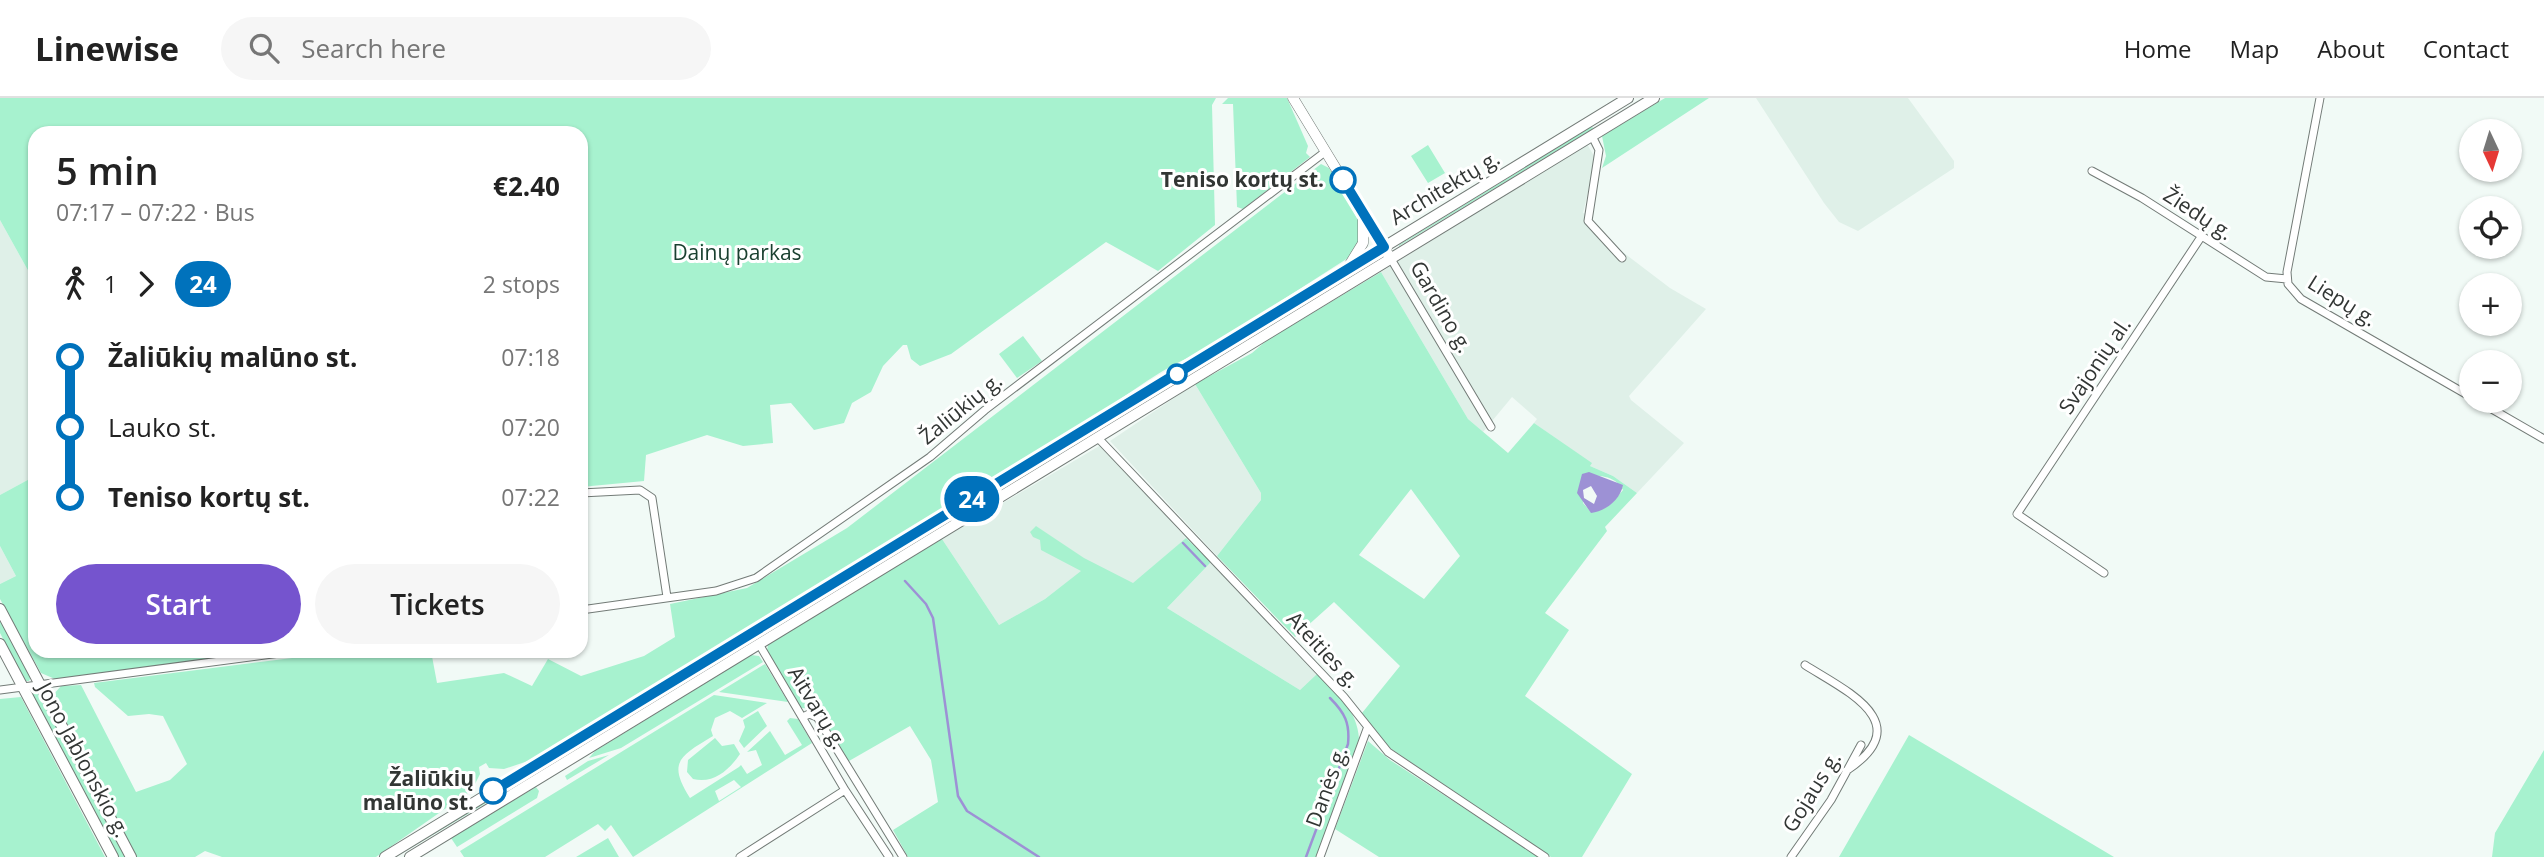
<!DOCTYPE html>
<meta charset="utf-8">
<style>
body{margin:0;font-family:"Open Sans",sans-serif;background:#f6f6f6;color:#222;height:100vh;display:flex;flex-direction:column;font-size:26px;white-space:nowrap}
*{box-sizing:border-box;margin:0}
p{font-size:23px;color:#767676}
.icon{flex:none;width:38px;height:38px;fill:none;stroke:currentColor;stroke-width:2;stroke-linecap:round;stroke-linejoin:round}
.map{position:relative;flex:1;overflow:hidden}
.side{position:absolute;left:28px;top:28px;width:560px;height:532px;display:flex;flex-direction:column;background:#fff;border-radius:21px;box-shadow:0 2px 5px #0004}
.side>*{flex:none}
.badge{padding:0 14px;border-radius:23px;font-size:24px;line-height:46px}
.needle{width:46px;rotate:176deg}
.controls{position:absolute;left:2459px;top:21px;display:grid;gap:14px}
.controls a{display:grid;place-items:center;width:63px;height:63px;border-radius:50%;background:#fff;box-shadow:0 2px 5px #0004;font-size:35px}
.map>.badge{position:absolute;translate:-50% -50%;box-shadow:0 0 0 4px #fff}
.legs{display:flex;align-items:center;gap:10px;height:77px;padding:0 28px;font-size:23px}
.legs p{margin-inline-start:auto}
.headline{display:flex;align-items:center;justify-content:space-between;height:119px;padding:0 28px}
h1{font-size:38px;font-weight:600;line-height:52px}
.primary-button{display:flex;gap:14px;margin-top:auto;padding:14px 28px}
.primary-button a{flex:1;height:80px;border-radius:42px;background:#7554ce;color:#fff;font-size:28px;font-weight:600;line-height:80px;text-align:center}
.primary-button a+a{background:#f6f6f6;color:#222}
ul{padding:0 28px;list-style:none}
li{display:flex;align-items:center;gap:24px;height:70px;font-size:26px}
li i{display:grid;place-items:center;width:10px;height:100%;margin:0 9px;background:currentColor}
li i::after{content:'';width:18px;height:18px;margin:-9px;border:5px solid;border-radius:50%;background:#fff}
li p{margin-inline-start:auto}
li:first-child i{background:linear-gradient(#0000 50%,currentColor 0)}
li:last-child i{background:linear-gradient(currentColor 50%,#0000 0)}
header{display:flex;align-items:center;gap:42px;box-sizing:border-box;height:98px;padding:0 35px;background:#fff;border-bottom:2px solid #e0e0e0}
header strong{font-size:33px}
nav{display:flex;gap:38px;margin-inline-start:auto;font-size:24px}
.search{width:490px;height:63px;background:#f6f6f6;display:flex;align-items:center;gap:18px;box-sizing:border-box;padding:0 24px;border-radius:38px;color:#767676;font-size:26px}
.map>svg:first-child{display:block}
.built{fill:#dff0e8}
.green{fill:#a7f2cf;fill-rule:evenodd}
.water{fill:#9d91d5;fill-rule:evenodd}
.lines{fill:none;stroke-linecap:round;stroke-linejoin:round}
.stream{stroke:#9d91d5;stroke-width:2.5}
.street-casing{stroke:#737b77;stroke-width:9}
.secondary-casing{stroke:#737b77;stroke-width:11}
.primary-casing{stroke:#737b77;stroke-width:12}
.street{stroke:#fff;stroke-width:7}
.secondary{stroke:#fff;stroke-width:10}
.primary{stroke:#fff;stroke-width:10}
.line-1-casing{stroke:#fff;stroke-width:16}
.line-1{stroke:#0072bc;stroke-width:10}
.stop-1-dot{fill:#fff;stroke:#0072bc;stroke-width:3.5}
.labels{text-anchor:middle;stroke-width:6;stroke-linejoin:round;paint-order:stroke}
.stop-label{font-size:21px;font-weight:bold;fill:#323634;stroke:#fff;text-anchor:end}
.street-label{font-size:21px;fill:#323634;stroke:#fff}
.park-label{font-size:21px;fill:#1a4030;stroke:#fff}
</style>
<header>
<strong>Linewise</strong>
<div class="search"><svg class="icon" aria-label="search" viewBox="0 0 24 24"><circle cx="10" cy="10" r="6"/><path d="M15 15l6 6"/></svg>Search here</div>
<nav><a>Home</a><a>Map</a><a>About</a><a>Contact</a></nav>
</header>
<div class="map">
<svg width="2544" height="759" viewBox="0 0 2544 759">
<rect width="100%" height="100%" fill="#f1faf6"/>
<path class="built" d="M1756 0H1908L1954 63V70L1858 133 1839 124 1824 105Z
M1587 46 1594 58 1593 73 1583 115 1590 117 1595 133 1670 190 1706 211 1629 298 1631 302 1684 345 1637 395 1613 378 1590 368 1591 365 1534 325 1537 321 1512 299 1483 334 1468 321 1381 174Z
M0 122 35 185V378L0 397Z
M1195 286 1261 395V402L1217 458 1110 343Z
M1101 347 1186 440 1150 471 1160 493 1082 473 1045 501 999 527 942 441Z
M0 448 16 478 0 486Z
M1211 464 1318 575 1300 592 1167 510Z"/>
<path class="green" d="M0 0H1216L1212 7 1215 127 1158 173 1106 144 951 256 920 268 911 261 907 247H903L883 268 871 294 852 305 844 325 814 332 791 305 770 307 773 345 743 348 707 337 646 357 644 383 581 389V35H35V185L0 122Z
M1228 0H1287L1308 48 1306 55 1310 59 1243 111 1237 109 1233 6H1222Z
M1665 0H1709L1602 70 1606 58 1602 38Z
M1591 29 1594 30 1399 148V147Z
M1428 47 1445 75 1428 85 1411 58Z
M1321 66 1329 70 1361 127 1362 141 1348 160 1198 256C1159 270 1122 302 1085 325L528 663 504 671 489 670 486 665 479 669 480 676 472 692 376 759H222L205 753 195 759H137L55 602 53 597 61 588 81 587 136 694 170 682 187 666 163 618 149 616 128 618 95 589 94 585 348 553H431L437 585 504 575 532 588 548 561 581 578 644 558 675 539 670 506 747 490 847 430Z
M1374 158 1377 162 1144 305 1166 289Z
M1381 174 1468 321 1508 355 1534 325 1592 365 1590 368 1613 378 1637 395 1605 429 1607 433 1545 515 1569 532 1525 598 1632 676 1582 759H1551L1384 646 1362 615 1400 568 1334 504 1295 539 1217 458 1261 402V395L1195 286 1252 255 1266 243ZM1582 377C1598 378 1614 376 1623 392L1612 405 1591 414 1583 405ZM1411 391 1460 458 1424 501 1359 457Z
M1023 238 1042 263 1017 280 999 256Z
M1089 336 1091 339 857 477 858 476Z
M35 378V553L263 554 55 581 41 575 0 501V486L16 478 0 448V397Z
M1036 428 1084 460 1133 485 1186 440 1211 464 1167 510 1300 592 1318 575C1336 594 1358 613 1359 641L1318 759H908L893 732 938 704 931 662 910 628 849 663 815 611 801 610 767 553 768 546 942 441 999 527 1045 501 1081 473 1041 452 1040 442 1033 439 1030 434Z
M848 482 850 485 666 595V593Z
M0 521 31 579 29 583H25L0 535Z
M751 557 759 558 763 564 621 650 589 660 595 653Z
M765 566 788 604 719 594Z
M33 591 39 594 125 759H117L32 597Z
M714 597 767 605 742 620 730 613 715 620 711 632 713 638C680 658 667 664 690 700L739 669 741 667 747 676 762 667 756 652 747 654 770 633 785 657 802 647 787 623 790 620 798 621 812 645 633 759 611 727 605 733 598 726 545 759H464L460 753ZM734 682 741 689 719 703 715 693Z
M21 599 105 759H0V601Z
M656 599H659L658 602 396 759Z
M758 613 767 628 744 650 739 643 745 629 743 622Z
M1909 637 2114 759H1839Z
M715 640 722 648 734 646 740 656C729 672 714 686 693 681L687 674 688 662Z
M1368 643 1390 662 1539 759H1379L1335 731Z
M2544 652V759H2492L2495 735Z
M609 657 567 682 565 678 588 663Z
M536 689 539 693 537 700 457 749 451 740Z
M608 740 619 759H576Z"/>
<path class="water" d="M1589 374 1623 387C1620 402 1606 413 1591 415L1577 395 1582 376ZM1591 388 1597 398 1594 406 1584 400 1583 392Z"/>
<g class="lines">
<path class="stream" d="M1183 445 1205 468
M905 483 926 506 933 520 958 698 967 713 1039 759
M1306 759 1348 646C1350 625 1345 615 1330 600"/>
<defs>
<path id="street" d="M2320 0 2287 174 2288 186 2301 201 2471 299
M1592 38 1599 52 1588 123 1622 160
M2092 73 2142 100 2266 179 2287 181
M1391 161 1491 329
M2478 303 2544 341
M1098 340 1344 599 1388 654 1545 759
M581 395 640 392 652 400 667 499
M2104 475 2017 416 2201 139
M581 512 716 493 756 480 930 359 985 312 1325 54
M759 546 845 692 889 759
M1805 567C1846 593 1919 625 1846 673
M0 592 295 553
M803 619 809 616 817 619 903 759
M740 759 845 692
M1320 759 1367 631
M1791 759 1831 702 1861 647"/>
<path id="secondary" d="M1293 0 1391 161
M1347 171 1363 145V121"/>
<path id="primary" d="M0 511 131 759
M0 546 113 759
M385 759 1628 0
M410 759 1654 0"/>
</defs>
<use href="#street" class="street-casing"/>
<use href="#secondary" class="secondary-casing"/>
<use href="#primary" class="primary-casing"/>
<use href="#street" class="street"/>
<use href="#secondary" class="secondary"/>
<use href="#primary" class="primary"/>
</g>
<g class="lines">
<defs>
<path id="line-1" d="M493 693 1384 149 1343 82"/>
</defs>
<use href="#line-1" class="line-1-casing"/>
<use href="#line-1" class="line-1"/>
</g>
<g class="stop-1-dot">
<circle cx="1343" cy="82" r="12"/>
<circle cx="1177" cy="276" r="9"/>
<circle cx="493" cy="693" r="12"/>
</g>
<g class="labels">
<g class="stop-label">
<text x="1324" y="89">Teniso kortų st.</text>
<text x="474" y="688">Žaliūkių<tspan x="474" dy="24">malūno st.</tspan></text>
</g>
<g class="street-label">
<text transform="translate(1445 90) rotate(-31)" y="7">Architektų g.</text>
<text transform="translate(2198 116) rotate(33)" y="7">Žiedų g.</text>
<text transform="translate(2342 203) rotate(32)" y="7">Liepų g.</text>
<text transform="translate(1441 209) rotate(60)" y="7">Gardino g.</text>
<text transform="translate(2095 268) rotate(-56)" y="7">Svajonių al.</text>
<text transform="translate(961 311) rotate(-39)" y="7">Žaliūkių g.</text>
<text transform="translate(1323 552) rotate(47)" y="7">Ateities g.</text>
<text transform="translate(817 610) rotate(59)" y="7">Aitvarų g.</text>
<text transform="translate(83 662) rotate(62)" y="7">Jono Jablonskio g.</text>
<text transform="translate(1327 689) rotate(-70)" y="7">Danės g.</text>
<text transform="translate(1812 694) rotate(-58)" y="7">Gojaus g.</text>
</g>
<g class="park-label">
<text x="737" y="162">Dainų parkas</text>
</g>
</g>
</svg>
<div class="controls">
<a><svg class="needle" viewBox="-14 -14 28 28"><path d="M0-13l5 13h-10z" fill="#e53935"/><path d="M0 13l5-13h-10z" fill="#767676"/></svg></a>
<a><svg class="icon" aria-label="locate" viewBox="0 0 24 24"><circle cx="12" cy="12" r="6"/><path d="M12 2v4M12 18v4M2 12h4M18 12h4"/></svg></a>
<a>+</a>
<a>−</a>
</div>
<b class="badge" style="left:972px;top:401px;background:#0072bc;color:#fff">24</b>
<section class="side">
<div class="headline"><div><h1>5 min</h1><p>07:17 – 07:22 · Bus</p></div><b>€2.40</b></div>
<div class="legs"><svg class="icon" aria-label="walk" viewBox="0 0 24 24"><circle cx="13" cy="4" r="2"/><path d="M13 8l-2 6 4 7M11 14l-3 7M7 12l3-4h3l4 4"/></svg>1<svg class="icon" aria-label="forward" viewBox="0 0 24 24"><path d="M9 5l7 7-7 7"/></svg><b class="badge" style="background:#0072bc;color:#fff">24</b><p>2 stops</p></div>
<ul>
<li><i style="color:#0072bc"></i><b>Žaliūkių malūno st.</b><p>07:18</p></li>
<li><i style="color:#0072bc"></i><span>Lauko st.</span><p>07:20</p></li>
<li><i style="color:#0072bc"></i><b>Teniso kortų st.</b><p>07:22</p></li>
</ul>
<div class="primary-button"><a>Start</a><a>Tickets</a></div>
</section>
</div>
